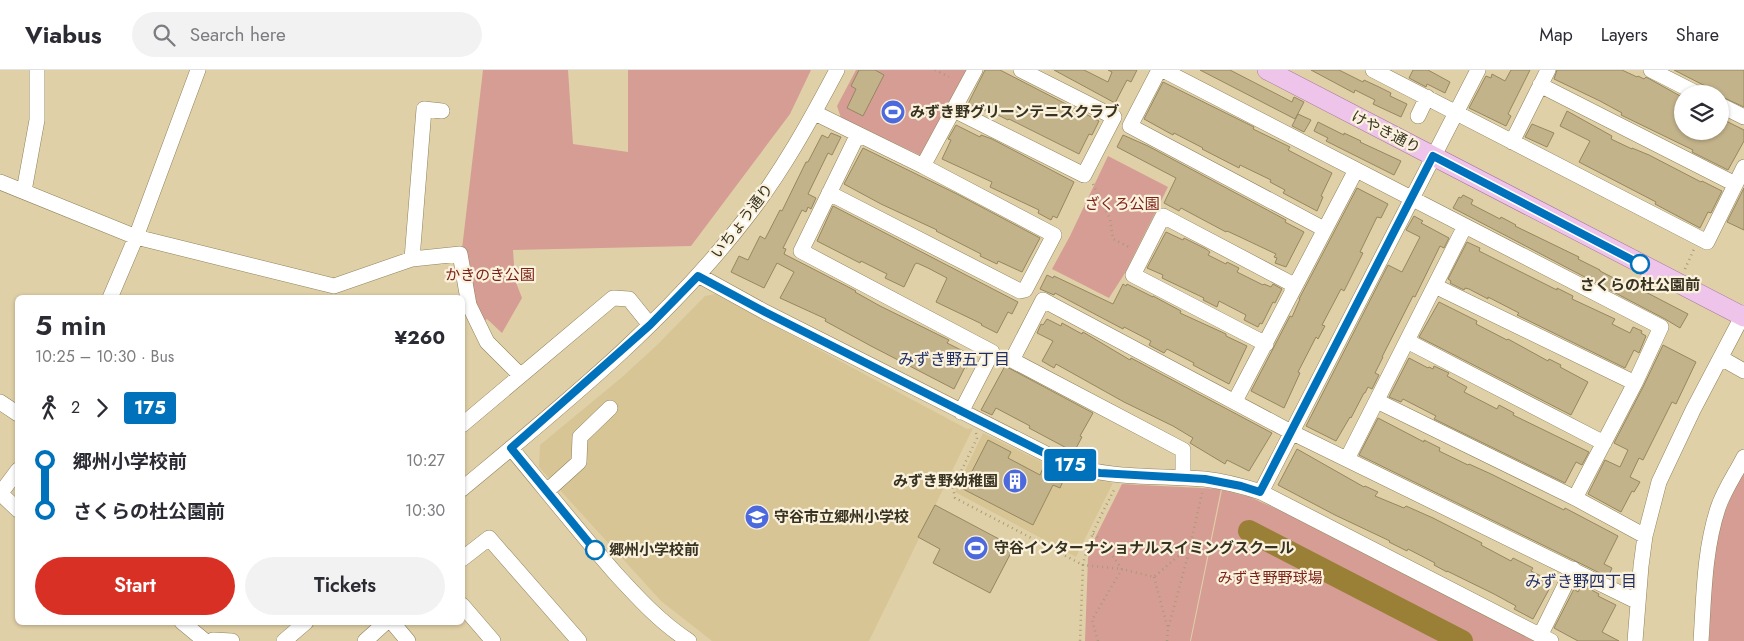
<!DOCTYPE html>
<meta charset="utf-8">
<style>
body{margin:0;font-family:Jost,"Noto Sans JP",sans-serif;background:#f2f2f3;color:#2b2b33;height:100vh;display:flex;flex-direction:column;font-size:19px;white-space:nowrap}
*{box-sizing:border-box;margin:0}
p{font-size:16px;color:#7c7c81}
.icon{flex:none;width:28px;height:28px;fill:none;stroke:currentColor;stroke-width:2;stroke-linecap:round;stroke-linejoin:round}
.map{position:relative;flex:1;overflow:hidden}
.drawer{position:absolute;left:15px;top:225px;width:450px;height:330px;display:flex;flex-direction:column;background:#fff;border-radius:8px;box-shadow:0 1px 4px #0004}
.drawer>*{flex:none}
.badge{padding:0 10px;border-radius:4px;font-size:18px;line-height:32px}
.controls{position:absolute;left:1674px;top:15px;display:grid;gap:10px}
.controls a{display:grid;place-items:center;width:55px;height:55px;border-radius:50%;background:#fff;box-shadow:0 1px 4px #0004;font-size:25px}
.map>.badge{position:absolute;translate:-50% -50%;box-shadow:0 0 0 2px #fff}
.legs{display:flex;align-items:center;gap:8px;height:55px;padding:0 20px;font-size:16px}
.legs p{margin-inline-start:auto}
.head{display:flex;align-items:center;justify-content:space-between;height:85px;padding:0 20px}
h1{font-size:28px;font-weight:600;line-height:38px}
.cta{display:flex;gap:10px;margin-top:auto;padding:10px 20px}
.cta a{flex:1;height:58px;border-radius:30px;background:#d93025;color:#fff;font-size:20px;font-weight:600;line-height:58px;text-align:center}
.cta a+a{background:#f2f2f3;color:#2b2b33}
ul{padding:0 20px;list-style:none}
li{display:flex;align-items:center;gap:18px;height:50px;font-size:19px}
li i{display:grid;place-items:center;width:8px;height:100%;margin:0 6px;background:currentColor}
li i::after{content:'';width:12px;height:12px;margin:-6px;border:4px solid;border-radius:50%;background:#fff}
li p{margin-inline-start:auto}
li:first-child i{background:linear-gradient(#0000 50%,currentColor 0)}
li:last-child i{background:linear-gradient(currentColor 50%,#0000 0)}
header{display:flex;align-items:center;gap:30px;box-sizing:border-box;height:70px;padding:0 25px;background:#fff;border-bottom:1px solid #e1e1e2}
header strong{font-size:24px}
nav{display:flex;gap:28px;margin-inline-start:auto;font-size:18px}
.search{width:350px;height:45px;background:#f2f2f3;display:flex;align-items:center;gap:12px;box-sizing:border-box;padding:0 18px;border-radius:28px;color:#7c7c81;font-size:19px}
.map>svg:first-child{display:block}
.built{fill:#d8c595}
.green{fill:#d69d94}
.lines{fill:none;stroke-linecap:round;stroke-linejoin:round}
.river{stroke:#9a8037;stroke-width:22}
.building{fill:#c3b38b;stroke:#968760}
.minor-casing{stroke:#91825b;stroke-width:16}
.major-casing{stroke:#a6779b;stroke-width:20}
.path{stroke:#a79a79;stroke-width:2.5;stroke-dasharray:1 4;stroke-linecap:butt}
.minor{stroke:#fff;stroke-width:15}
.major{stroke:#eec4eb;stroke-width:19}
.line-1-casing{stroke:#fff;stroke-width:11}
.line-1{stroke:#0072bc;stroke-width:8}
.stop-1-dot{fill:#fff;stroke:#0072bc;stroke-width:2.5}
.labels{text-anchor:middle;stroke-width:4.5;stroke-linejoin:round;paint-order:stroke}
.poi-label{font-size:15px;font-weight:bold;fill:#383221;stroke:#faf2dd;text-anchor:start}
.street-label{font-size:15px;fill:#383221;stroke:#faf2dd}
.park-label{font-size:15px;fill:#7c2118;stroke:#faf2dd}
.stop-label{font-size:15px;font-weight:bold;fill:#383221;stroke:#faf2dd}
.neighbourhood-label{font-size:16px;fill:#202e66;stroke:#faf2dd}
</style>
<header>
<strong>Viabus</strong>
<div class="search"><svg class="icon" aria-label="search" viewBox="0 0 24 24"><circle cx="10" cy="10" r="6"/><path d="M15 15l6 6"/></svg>Search here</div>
<nav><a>Map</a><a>Layers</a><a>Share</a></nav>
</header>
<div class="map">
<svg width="1744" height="571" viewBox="0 0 1744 571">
<rect width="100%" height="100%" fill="#e0d0a7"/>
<path class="built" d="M715 224 967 359 973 358 869 571H712L661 531 539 397 540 375 621 308 657 275 705 226Z
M983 363 1046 394 1079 407 1113 413 1076 487 955 422Z"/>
<path class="green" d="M483 0H568L573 74 628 82V0H811L790 44 691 176 513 180 515 210 522 228 502 263 487 249 480 254 462 179Z
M856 0H968L924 87 841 48 837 36Z
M1108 86 1168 117 1125 203 1109 228 1052 199 1070 166Z
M1744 400V571H1709C1711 537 1710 501 1717 468 1722 445 1733 422 1744 400Z
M1122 414 1221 419 1190 571H1085L1088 488 1091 476Z
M1222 420 1250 427 1281 441 1534 571H1191Z"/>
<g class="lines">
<path class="river" d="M1249 461 1462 571"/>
</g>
<path class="building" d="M859 0H875L884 5 863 46 847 38 856 19 851 16Z
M985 0H1000L1099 51 1092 65 1089 64 1079 84 1009 49 1008 50 986 39 985 41 968 34Z
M1054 0H1084L1108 12 1112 2 1108 0H1137L1131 12 1127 10 1115 33Z
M1200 0H1230L1292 32 1294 27 1304 32 1295 49Z
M1311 0H1339L1363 12 1364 10 1379 17 1391 23 1390 26 1407 34 1401 47 1373 34 1375 30 1355 20 1354 23Z
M1413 0H1428L1450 12 1445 23 1427 14 1426 17 1409 8Z
M1511 0H1530L1508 44 1511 46 1506 56 1469 38 1486 6 1491 8 1492 4 1505 11Z
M1557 0H1622L1637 7 1638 6 1644 9 1646 7 1682 27V61H1720V48L1744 60V71L1728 100 1692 82 1693 80 1621 45 1622 43 1600 31 1554 9Z
M1674 0H1744V37L1720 26V24L1715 22V21Z
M1163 12 1254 57 1253 59 1290 77 1288 80 1332 103 1321 126 1323 127 1317 141 1283 123 1285 120 1270 112 1271 110 1240 95 1239 98 1202 79 1203 78 1174 63 1173 65 1144 49Z
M1567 41 1612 66 1611 69 1632 79V78L1649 85 1701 112 1702 111 1722 121 1711 143 1708 142 1700 158 1655 134 1656 132 1579 92 1590 71 1560 56Z
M1298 44 1311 50 1304 62 1292 56Z
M1318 52 1344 65V63L1361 71 1360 72 1401 91 1394 105 1326 71 1328 68 1314 61Z
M1532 54 1554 63 1547 77 1525 67Z
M956 55 980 67 981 65 992 69 1074 112 1057 148 1053 146 1051 150 1038 143 1039 140 990 117 992 112 942 89 951 70 948 69Z
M831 63 841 67 832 85 828 83 808 124 816 128 811 139 808 137 806 142 802 140 783 178 786 179 784 184 856 221 855 222 880 236 949 270 947 273 973 286 967 298 965 297 954 319 871 276 825 251 826 249 780 228 794 202 777 193 764 218 731 202 739 186 748 190 760 166 765 169 780 140 782 141 806 92H808L822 65 828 68Z
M1123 65 1148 76 1286 150 1285 152 1304 162 1286 197 1275 193 1277 188 1274 187 1276 184 1240 167 1227 161 1226 162 1181 138 1179 141 1164 133 1176 108 1117 77Z
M863 78 957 124 1040 168 1022 202 998 191 997 194 980 186 981 184 936 161 937 160 881 134 844 114Z
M1357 118 1388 134 1381 148 1377 147 1360 182 1363 183 1344 221 1341 219 1322 255 1325 256 1318 269 1316 267 1298 302 1300 303 1284 338 1251 321 1290 246 1292 247 1300 229H1299Z
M1744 118V160L1727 152Z
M1463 125 1473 130 1471 134 1500 149 1501 147 1516 155 1515 156 1579 187 1578 189 1600 200V201L1635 219 1636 217 1688 244 1680 258 1665 249 1453 138 1459 127 1461 128Z
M833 136 1018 232 1012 244 1008 242 997 263 981 255 982 254 936 232 947 208 928 198 917 193 915 194 904 217 885 208 887 204 861 191 860 193 817 171Z
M1414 146 1423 151 1421 153 1449 168 1444 178 1440 176 1415 227 1413 226 1382 287H1383L1375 303 1379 305 1372 319 1368 317 1365 323H1364L1351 348 1350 347 1336 371 1306 356 1388 195 1402 202 1420 167 1406 160Z
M1166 162 1183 170 1184 168 1206 179 1210 182 1208 185 1226 194 1227 192 1239 198 1237 202 1263 215 1264 214 1271 217 1273 214 1282 219 1275 233 1273 232 1262 254 1260 253 1258 257 1244 250 1246 245 1219 231 1217 237 1203 230 1204 228 1162 208 1163 205 1147 198Z
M1467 172 1480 178 1479 181 1557 220V218L1573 226 1572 229 1615 249 1612 254 1630 263 1633 257 1642 261 1641 263 1646 266 1639 283 1634 280 1625 298 1517 245 1519 243 1488 227V229L1469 219 1465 218 1464 220 1450 213 1451 211 1448 209Z
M1047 205 1053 208 1054 206 1113 234 1123 214 1126 216 1127 214 1153 227V226L1181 241 1180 243 1226 264V266L1247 276 1229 314 1193 295 1194 293 1167 279 1164 283 1149 275 1151 271 1124 257 1123 259 1055 223 1054 225 1040 219Z
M1439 232 1477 251 1476 254 1507 270 1508 269 1548 291 1549 289 1561 295 1560 297 1588 312 1571 345 1419 267Z
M1047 249 1061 256 1062 253 1082 264 1083 262 1130 290 1131 288 1272 363 1249 401 1227 390 1225 394 1190 373 1193 368 1173 356 1124 332 1056 294 1054 298 1042 291 1053 271 1037 263 1041 254 1043 255Z
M1663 275 1696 292 1676 334 1672 332 1643 390 1639 388 1630 407 1640 412 1634 422 1632 421 1621 442 1588 424 1605 390 1620 397 1628 380 1614 373 1643 317Z
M1409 288 1428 298 1429 297 1433 299 1434 296 1449 303 1447 306 1467 317 1464 322 1497 339 1499 335 1514 343 1513 345 1589 382 1582 395 1576 392 1565 413 1434 349 1436 346 1403 329 1401 332 1389 327Z
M1005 296 1093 343 1080 366 1082 367 1074 382 1029 358 1030 356 996 338 992 345 981 340Z
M1378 348 1424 372V370L1440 378 1439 381 1468 395 1469 394 1491 404 1564 440 1565 438 1618 466 1604 494 1612 498 1608 507 1359 385Z
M988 370 1011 382 1008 388 1040 405 1043 398 1064 409 1060 418 1053 415 1033 455 963 419Z
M1297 379 1364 417 1365 416 1378 422 1375 426 1404 438 1406 436 1433 448 1482 473 1481 475 1511 491 1513 488 1533 498 1531 501 1553 512 1533 549 1514 539 1516 536 1494 524 1447 501V502L1434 495 1435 493 1408 479 1407 481 1389 472 1390 471 1335 445 1278 415Z
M935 435 1014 477 990 523 933 493 940 479 918 467Z
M1582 515 1599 524 1598 526 1616 535 1602 562 1619 571H1578L1554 558 1574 519 1578 522Z"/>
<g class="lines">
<defs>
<path id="minor" d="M1159 0 1130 56 1324 159
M1163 0 1661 257 1635 313 1575 428
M1373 0 1707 172 1744 97
M1651 0 1698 24
M1540 15 1735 114
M1720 35 1744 47
M954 40 1084 105 1114 47 1021 0
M815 43 923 96 1054 165 1025 220 1020 221 829 123
M1418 46 1427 27
M858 64 801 181 992 282 961 342
M1512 72 1548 0
M923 96 975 0
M0 112 136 167 334 216 412 189 460 184 469 235 487 272 520 305
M24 121 37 50V0
M412 189 424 39 442 41
M698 205 765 242 1062 392C1109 410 1155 405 1204 409 1223 411 1242 416 1261 422L1551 571
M1435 216 1635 313
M110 228 136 167 198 0
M1407 271 1604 373
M1266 274 1133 205 1163 146 1294 215
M1721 288 1744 301
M1235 331 1356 100
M1377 331 1575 428 1645 466
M0 332 18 344
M462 355 613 228 629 229 650 255
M511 378C546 420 580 463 616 504 638 528 661 553 689 571
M1347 389 1465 156
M1183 408V380L1012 290 1043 230 1291 362 1638 532
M462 419C563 335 666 252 746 148 782 102 810 51 837 0
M547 421 579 392 580 367 610 338
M1261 422 1478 0
M0 424 18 400
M1 424 18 440
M462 489 489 468 579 571
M462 535 493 571
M182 552 205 571
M392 552 408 571
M1540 566 1573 499
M212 571 213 570 232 571
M284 571 306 552
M365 571 386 552
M1635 571 1641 496 1645 466 1659 412 1693 340 1744 243
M1701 571C1704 526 1704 481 1718 438 1724 420 1736 403 1744 387"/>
<path id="major" d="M1267 0 1744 247"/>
</defs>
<use href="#minor" class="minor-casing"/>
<use href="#major" class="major-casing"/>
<path class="path" d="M935 0 949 7
M1093 114 1110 149 1113 169 1131 178
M1685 199 1694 179
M976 363 977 368 953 418 955 428 1083 495 1080 571
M1093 464 1101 470 1122 499 1154 507 1190 476 1202 423
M1154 507 1168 559
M1098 571 1092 550 1122 499 1083 495C1088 468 1103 442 1115 418
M1167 571 1168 559 1190 478"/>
<use href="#minor" class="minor"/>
<use href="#major" class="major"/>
</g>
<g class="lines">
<defs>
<path id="line-1" d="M595 480 511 378 650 255 698 206 765 242 1062 392 1082 400 1100 403 1205 409 1241 416 1260 422 1433 86 1640 194"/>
</defs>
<use href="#line-1" class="line-1-casing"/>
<use href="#line-1" class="line-1"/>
</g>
<defs>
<symbol id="stadium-disc" viewBox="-11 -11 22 22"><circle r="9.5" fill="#4d69de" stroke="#faf2dd"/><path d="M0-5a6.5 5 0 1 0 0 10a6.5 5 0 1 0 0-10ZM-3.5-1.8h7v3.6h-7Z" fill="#fff"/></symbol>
<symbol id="building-disc" viewBox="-11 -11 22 22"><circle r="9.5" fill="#4d69de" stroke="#faf2dd"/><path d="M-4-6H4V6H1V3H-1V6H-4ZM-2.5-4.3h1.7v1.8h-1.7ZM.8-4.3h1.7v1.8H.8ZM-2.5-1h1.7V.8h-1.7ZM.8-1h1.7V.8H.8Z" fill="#fff"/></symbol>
<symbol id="school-disc" viewBox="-11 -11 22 22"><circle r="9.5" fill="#4d69de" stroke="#faf2dd"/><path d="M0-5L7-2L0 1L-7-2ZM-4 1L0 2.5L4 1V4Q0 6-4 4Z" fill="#fff"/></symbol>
</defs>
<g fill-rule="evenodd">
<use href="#stadium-disc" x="879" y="28" width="28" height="28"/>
<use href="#building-disc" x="1001" y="397" width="28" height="28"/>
<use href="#school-disc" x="743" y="433" width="28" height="28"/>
<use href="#stadium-disc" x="962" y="464" width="28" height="28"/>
</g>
<g class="stop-1-dot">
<circle cx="1640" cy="194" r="9"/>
<circle cx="595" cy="480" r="9"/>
</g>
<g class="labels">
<g class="poi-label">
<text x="910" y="47">みずき野グリーンテニスクラブ</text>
<text x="998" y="416" text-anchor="end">みずき野幼稚園</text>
<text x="774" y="452">守谷市立郷州小学校</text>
<text x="994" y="483">守谷インターナショナルスイミングスクール</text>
</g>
<g class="street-label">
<text transform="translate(1386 62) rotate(27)" y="5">けやき通り</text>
<text transform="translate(742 151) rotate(-52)" y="5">いちょう通り</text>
</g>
<g class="park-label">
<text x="1122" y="139">ざくろ公園</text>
<text x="490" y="210">かきのき公園</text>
<text x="1270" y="513">みずき野野球場</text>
</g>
<g class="stop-label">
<text x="1640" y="220">さくらの杜公園前</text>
<text x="609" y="485" text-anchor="start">郷州小学校前</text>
</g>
<g class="neighbourhood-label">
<text x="954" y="295">みずき野五丁目</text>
<text x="1581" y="517">みずき野四丁目</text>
</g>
</g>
</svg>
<div class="controls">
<a><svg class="icon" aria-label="layers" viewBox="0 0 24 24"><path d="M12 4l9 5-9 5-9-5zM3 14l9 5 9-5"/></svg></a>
</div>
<b class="badge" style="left:1070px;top:395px;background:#0072bc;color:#fff">175</b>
<section class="drawer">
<div class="head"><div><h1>5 min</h1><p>10:25 – 10:30 · Bus</p></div><b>¥260</b></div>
<div class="legs"><svg class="icon" aria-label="walk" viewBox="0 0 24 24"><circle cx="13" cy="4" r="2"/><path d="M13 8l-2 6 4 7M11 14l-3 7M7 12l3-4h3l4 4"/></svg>2<svg class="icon" aria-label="forward" viewBox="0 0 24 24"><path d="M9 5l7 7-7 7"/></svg><b class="badge" style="background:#0072bc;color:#fff">175</b></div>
<ul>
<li><i style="color:#0072bc"></i><b>郷州小学校前</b><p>10:27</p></li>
<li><i style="color:#0072bc"></i><b>さくらの杜公園前</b><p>10:30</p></li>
</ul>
<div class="cta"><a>Start</a><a>Tickets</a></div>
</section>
</div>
